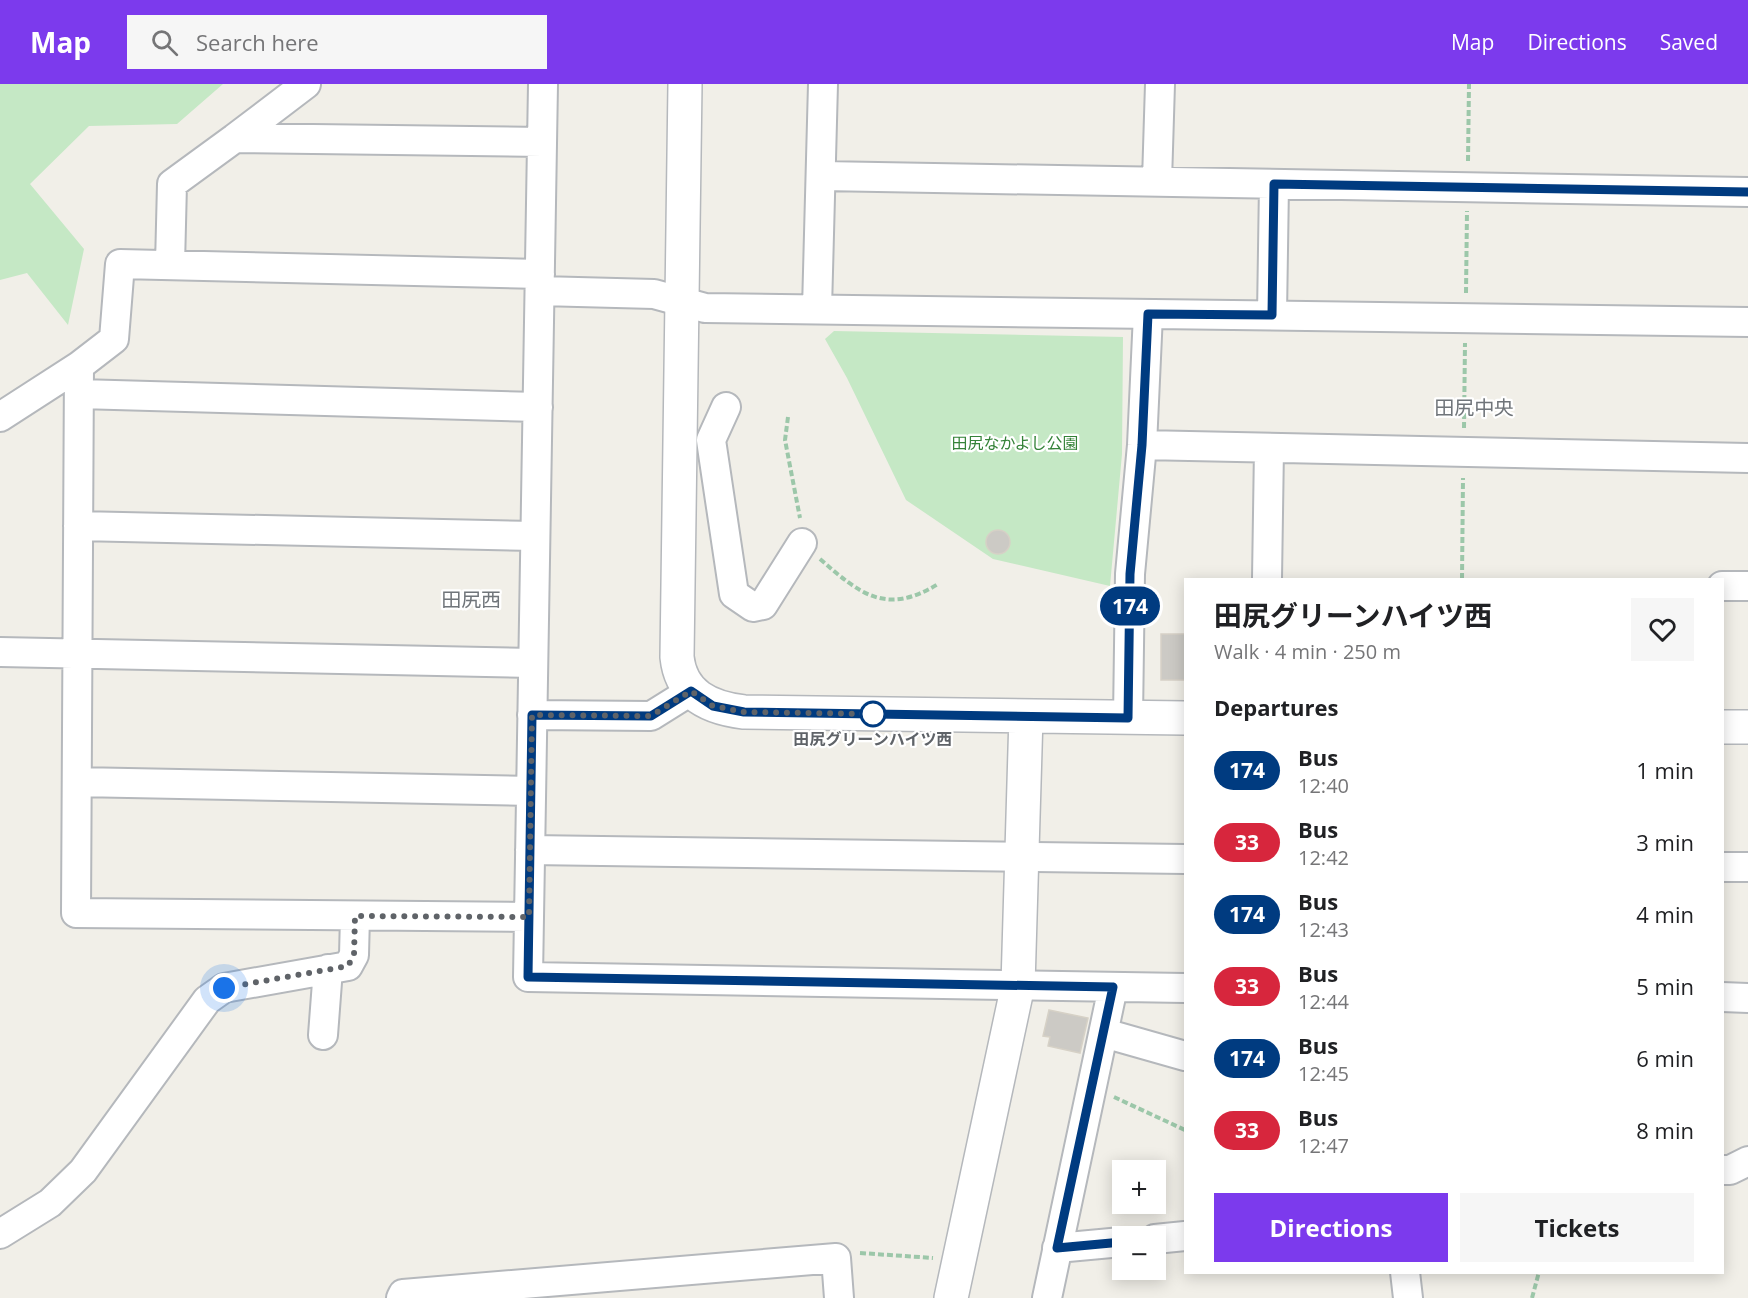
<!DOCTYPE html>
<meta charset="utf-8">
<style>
body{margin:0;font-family:"Open Sans","Noto Sans JP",sans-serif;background:#f6f6f6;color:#202124;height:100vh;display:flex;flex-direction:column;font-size:22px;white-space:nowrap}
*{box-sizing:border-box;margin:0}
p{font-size:20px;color:#757577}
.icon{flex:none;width:33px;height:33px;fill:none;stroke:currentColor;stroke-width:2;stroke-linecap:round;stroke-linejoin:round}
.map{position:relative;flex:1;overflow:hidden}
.details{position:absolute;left:1184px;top:494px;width:540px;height:696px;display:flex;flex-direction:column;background:#fff;border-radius:0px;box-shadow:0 3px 15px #0003}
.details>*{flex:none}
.badge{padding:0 12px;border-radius:20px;font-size:21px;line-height:39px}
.tools{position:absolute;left:1112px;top:1076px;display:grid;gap:12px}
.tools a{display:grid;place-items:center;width:54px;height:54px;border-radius:0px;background:#fff;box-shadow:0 3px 15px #0003;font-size:30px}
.you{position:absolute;width:30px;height:30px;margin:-15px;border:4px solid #fff;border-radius:50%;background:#1a73e8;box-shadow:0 0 0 9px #1a73e833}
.map>.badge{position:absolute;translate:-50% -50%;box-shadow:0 0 0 3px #fff}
h2{padding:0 30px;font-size:22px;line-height:54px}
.round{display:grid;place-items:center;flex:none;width:63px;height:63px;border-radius:0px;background:#f6f6f6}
.headline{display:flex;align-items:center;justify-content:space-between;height:102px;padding:0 30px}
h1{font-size:28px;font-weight:700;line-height:45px}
.button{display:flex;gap:12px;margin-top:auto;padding:12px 30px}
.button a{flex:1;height:69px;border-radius:0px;background:#7c3aed;color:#fff;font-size:24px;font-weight:700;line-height:69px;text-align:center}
.button a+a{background:#f6f6f6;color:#202124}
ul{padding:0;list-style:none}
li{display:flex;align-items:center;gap:18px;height:72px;padding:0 30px}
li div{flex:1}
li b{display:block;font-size:22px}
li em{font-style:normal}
li .badge{min-width:66px;font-weight:700;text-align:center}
header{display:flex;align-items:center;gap:36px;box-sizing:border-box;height:84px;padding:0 30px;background:#7c3aed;color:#fff}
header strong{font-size:28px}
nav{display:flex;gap:33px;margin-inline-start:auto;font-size:21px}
.search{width:420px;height:54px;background:#f6f6f6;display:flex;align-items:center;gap:15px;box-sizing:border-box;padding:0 21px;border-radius:0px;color:#757577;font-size:22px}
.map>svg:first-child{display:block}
.green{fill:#c5e8c5}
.building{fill:#cccac5;stroke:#d6d1c6;stroke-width:1.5}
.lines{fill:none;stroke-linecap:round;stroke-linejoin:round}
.minor-casing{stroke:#b5b8bc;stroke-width:32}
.tertiary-casing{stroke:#b5b8bc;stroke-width:36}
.path{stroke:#9cc7a9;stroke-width:4;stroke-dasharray:6 3;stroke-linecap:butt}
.minor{stroke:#fff;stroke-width:28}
.tertiary{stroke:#fff;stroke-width:33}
.line-casing{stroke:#fff;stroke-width:14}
.line{stroke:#003b80;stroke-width:9}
.walk{stroke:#5f6368;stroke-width:6;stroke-dasharray:0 10.8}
.stop-dot{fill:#fff;stroke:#003b80;stroke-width:3}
.labels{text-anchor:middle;stroke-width:4.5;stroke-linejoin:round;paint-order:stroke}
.park-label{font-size:16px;fill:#348238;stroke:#fff}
.stop-label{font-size:16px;font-weight:bold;fill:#5f6368;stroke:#fff}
.quarter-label{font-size:20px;fill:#70757a;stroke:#fff}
</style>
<header>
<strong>Map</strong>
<div class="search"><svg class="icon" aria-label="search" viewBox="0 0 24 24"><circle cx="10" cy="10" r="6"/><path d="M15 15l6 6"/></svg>Search here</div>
<nav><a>Map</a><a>Directions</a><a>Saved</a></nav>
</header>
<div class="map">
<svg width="1748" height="1214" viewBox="0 0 1748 1214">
<rect width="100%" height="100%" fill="#f1efe8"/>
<path class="green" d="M0 0H223L177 40 89 42 30 100 84 165 68 241 27 189 0 196Z
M834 247 1123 253 1122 370 1110 502 993 475 906 416 847 294 825 255Z"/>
<path class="building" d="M986 458a12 12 0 1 1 24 0a12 12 0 1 1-24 0Z
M1161 550H1185V596H1161Z
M1049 926 1088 934 1080 969 1048 962 1050 953 1043 952Z"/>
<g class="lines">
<defs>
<path id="minor" d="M543 0 528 893 1185 904
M235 54 306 0
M822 92 1748 108
M1157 97 1160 0
M170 181 172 100 235 54 542 58
M540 207 654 210 705 224 1748 238
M817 225 823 0
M1272 231 1274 100
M79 282 76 829 529 833
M79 310 538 323
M726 323 711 356 734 510 753 523 763 521 802 459
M0 333 79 282 114 255 120 180 540 190
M1142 361 1748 374
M78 442 535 452
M1267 495 1269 364
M1722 502H1748
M0 568 533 579
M532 631 651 632 691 607
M1128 634 1130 490 1142 361 1148 230
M77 698 531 707
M530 766 1185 775
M1722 783H1748
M1722 913 1748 914
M1104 949 1185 972
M323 951 328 885
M1722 1086H1730L1748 1077
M0 1150 50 1119 83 1087 207 916 224 904 348 882 354 871 355 832
M1155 1155 1185 1152
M1057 1164 1122 1158
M1405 1188 1408 1214
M401 1214 403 1210 836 1174 839 1214
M1047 1214 1113 903"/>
<path id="tertiary" d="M685 0 677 573C681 611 710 624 744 628L1185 634
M1722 643H1748
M951 1214 1018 901 1026 632"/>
</defs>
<use href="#minor" class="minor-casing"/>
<use href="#tertiary" class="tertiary-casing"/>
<path class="path" d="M1468 77 1469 0
M1466 209 1467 127
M788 333 785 356 800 434
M1464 344 1465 259
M820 475C860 510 886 532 938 500
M1462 495 1463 394
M1114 1013 1185 1046
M860 1169 933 1174
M1532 1214 1539 1188"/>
<use href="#minor" class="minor"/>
<use href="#tertiary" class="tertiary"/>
</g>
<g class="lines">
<defs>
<path id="line" d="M1122 1158 1057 1164 1113 903 528 893 532 631 651 632 691 607 713 622 744 628 1128 634 1130 490 1142 361 1148 230 1272 231 1274 100 1748 108"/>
</defs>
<use href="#line" class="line-casing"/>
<use href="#line" class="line"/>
<path class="walk" d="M224 904 348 882 354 871 355 832 529 833 532 631 651 632 691 607 713 622 744 628 873 630"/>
</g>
<circle class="stop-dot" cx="873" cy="630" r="12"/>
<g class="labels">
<g class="park-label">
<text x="1015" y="365">田尻なかよし公園</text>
</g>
<g class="stop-label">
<text x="873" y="661">田尻グリーンハイツ西</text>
</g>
<g class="quarter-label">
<text x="1474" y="331">田尻中央</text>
<text x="471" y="523">田尻西</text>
</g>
</g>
</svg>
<div class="tools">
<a>+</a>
<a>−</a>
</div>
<div class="you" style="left:224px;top:904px"></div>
<b class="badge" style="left:1130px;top:522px;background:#003b80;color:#fff">174</b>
<section class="details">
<div class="headline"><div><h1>田尻グリーンハイツ西</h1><p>Walk · 4 min · 250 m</p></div><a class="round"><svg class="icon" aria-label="heart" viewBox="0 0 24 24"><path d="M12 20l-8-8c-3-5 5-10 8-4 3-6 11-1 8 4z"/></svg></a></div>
<h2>Departures</h2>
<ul>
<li><span class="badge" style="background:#003b80;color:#fff">174</span><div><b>Bus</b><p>12:40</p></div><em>1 min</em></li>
<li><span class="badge" style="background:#d7263d;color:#fff">33</span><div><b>Bus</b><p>12:42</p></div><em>3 min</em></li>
<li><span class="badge" style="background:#003b80;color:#fff">174</span><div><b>Bus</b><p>12:43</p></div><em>4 min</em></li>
<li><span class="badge" style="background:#d7263d;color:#fff">33</span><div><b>Bus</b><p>12:44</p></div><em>5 min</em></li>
<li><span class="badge" style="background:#003b80;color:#fff">174</span><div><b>Bus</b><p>12:45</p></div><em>6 min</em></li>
<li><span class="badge" style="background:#d7263d;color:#fff">33</span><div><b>Bus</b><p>12:47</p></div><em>8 min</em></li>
</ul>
<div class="button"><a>Directions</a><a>Tickets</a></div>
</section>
</div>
